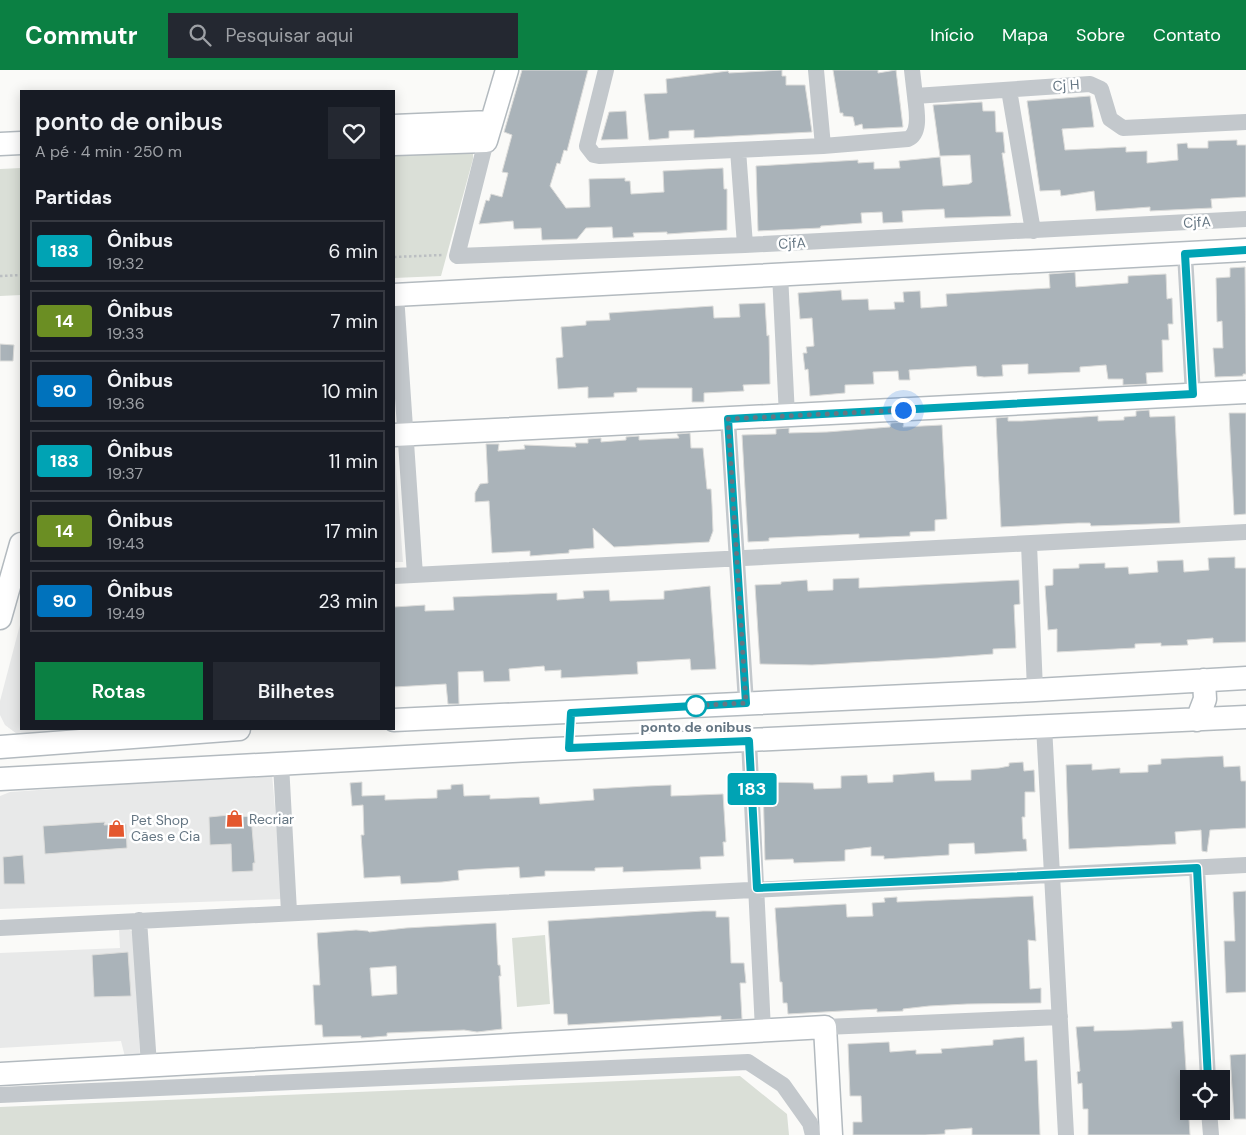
<!DOCTYPE html>
<html lang="pt">
<meta charset="utf-8">
<style>
body{margin:0;font-family:"DM Sans",sans-serif;background:#242831;color:#f1f3f6;height:100vh;display:flex;flex-direction:column;font-size:19px;white-space:nowrap}
*{box-sizing:border-box;margin:0}
p{font-size:16px;color:#9ea1a6}
.icon{flex:none;width:28px;height:28px;fill:none;stroke:currentColor;stroke-width:2;stroke-linecap:round;stroke-linejoin:round}
.map{position:relative;flex:1;overflow:hidden}
.side{position:absolute;left:20px;top:20px;width:375px;height:640px;display:flex;flex-direction:column;background:#171b24;border-radius:0px;box-shadow:0 2px 12px #0003}
.side>*{flex:none}
.badge{padding:0 10px;border-radius:4px;font-size:18px;line-height:32px}
.fabs{position:absolute;left:1180px;top:1000px;display:grid;gap:10px}
.fabs a{display:grid;place-items:center;width:50px;height:50px;border-radius:0px;background:#171b24;box-shadow:0 2px 12px #0003;font-size:25px}
.you{position:absolute;width:25px;height:25px;margin:-12px;border:4px solid #fff;border-radius:50%;background:#1a73e8;box-shadow:0 0 0 8px #1a73e833}
.map>.badge{position:absolute;translate:-50% -50%;box-shadow:0 0 0 2px #fff}
h2{padding:0 15px;font-size:19px;line-height:45px}
.round{display:grid;place-items:center;flex:none;width:52px;height:52px;border-radius:0px;background:#242831}
.headline{display:flex;align-items:center;justify-content:space-between;height:85px;padding:0 15px}
h1{font-size:24px;font-weight:600;line-height:38px}
.action{display:flex;gap:10px;margin-top:auto;padding:10px 15px}
.action a{flex:1;height:58px;border-radius:0px;background:#0b8043;color:#fff;font-size:20px;font-weight:600;line-height:58px;text-align:center}
.action a+a{background:#242831;color:#f1f3f6}
ul{padding:0;list-style:none}
li{display:flex;align-items:center;gap:15px;height:62px;margin:0 10px 8px;padding:0 5px;border:2px solid #363941;border-radius:0px}
li div{flex:1}
li b{display:block;font-size:19px}
li em{font-style:normal}
li .badge{min-width:55px;font-weight:700;text-align:center}
header{display:flex;align-items:center;gap:30px;box-sizing:border-box;height:70px;padding:0 25px;background:#0b8043;color:#fff}
header strong{font-size:24px}
nav{display:flex;gap:28px;margin-inline-start:auto;font-size:18px}
.search{width:350px;height:45px;background:#242831;display:flex;align-items:center;gap:12px;box-sizing:border-box;padding:0 18px;border-radius:0px;color:#9ea1a6;font-size:19px}
.map>svg:first-child{display:block}
.built{fill:#e8e9e9}
.green{fill:#dadfd7}
.building{fill:#aab3b9;stroke:#dcdcda;fill-rule:evenodd}
.lines{fill:none;stroke-linecap:round;stroke-linejoin:round}
.secondary-casing{stroke:#b3babf;stroke-width:25}
.path{stroke:#bbbfc2;stroke-width:2.5;stroke-dasharray:2.5 2.5;stroke-linecap:butt}
.street{stroke:#c3c8cc;stroke-width:16}
.secondary{stroke:#fff;stroke-width:22}
.line-casing{stroke:#fff;stroke-width:11}
.line{stroke:#00a3b4;stroke-width:8}
.walk{stroke:#657683;stroke-width:5;stroke-dasharray:0 9}
.stop-dot{fill:#fff;stroke:#00a3b4;stroke-width:2.5}
.labels{text-anchor:middle;stroke-width:5;stroke-linejoin:round;paint-order:stroke}
.street-label{font-size:14px;fill:#657683;stroke:#fff}
.stop-label{font-size:14px;font-weight:bold;fill:#657683;stroke:#fff}
.poi-label{font-size:14px;fill:#657683;stroke:#fff;text-anchor:start}
</style>
<header>
<strong>Commutr</strong>
<div class="search"><svg class="icon" aria-label="search" viewBox="0 0 24 24"><circle cx="10" cy="10" r="6"/><path d="M15 15l6 6"/></svg>Pesquisar aqui</div>
<nav><a>Início</a><a>Mapa</a><a>Sobre</a><a>Contato</a></nav>
</header>
<div class="map">
<svg width="1246" height="1065" viewBox="0 0 1246 1065">
<rect width="100%" height="100%" fill="#fafaf8"/>
<path class="built" d="M394 372 403 492H394Z
M21 551V659H101L17 664 5 655 0 645V631Z
M272 704 283 829 0 839V726L10 722Z
M127 858 133 862 140 984 125 987 121 971 0 978V883L120 878 119 859Z"/>
<path class="green" d="M466 79 473 83V89L441 206 394 208V82Z
M21 98V225L0 226V99Z
M545 865 550 934 517 937 512 868Z
M740 1006 787 1044 789 1065H0V1037Z"/>
<path class="building" d="M522 0H588L567 81 564 80 560 94 557 93 550 116 566 138 590 137 589 109 625 108V111H630L631 124 664 122 663 101 723 98 724 119H727V160L667 164V162L633 163 634 167 613 168 612 157 586 158 577 169 542 170 541 158 514 159 513 151 479 154 486 130 489 131 491 124 502 127 508 103 502 102 512 65 504 62Z
M782 0V6H786V15H805L812 62 694 68V60L669 61V68L649 70 644 24 667 23 666 9 728 1 729 3Z
M833 0H878V3L896 0 903 57 863 59 862 54 855 56 853 47 843 46V43H840Z
M1090 26 1094 57 1062 59 1065 80 1126 77V82L1147 81V93L1178 90 1177 74 1187 73 1188 78H1208V71L1237 70V75H1246V127L1211 129 1212 138 1150 141V137L1096 141 1094 121 1061 126 1060 120 1040 121 1027 31Z
M982 32 983 41H995L996 62H1003L1005 83H1002L1011 146 945 148 944 139 920 140 902 141 903 152 883 153 882 142 861 143 862 153 821 156 820 158 758 161 756 96 858 90V93L874 92V99L900 98 899 91 940 87 943 116 969 114 972 112 970 85 940 86 933 35Z
M626 41 628 69 601 70 609 42Z
M1245 197 1246 304H1243V306L1215 307 1213 278H1223L1222 251 1217 252 1216 208 1230 207V198Z
M1075 202 1076 217 1128 213V206L1166 204 1167 229 1172 228 1173 254H1168L1169 270H1162L1163 302 1146 303 1147 314 1123 315V309H1108L1106 295 1080 297V302L1028 304V294L1002 295 1003 306 984 307 977 306 976 296 909 300 910 310H899L898 301 873 302 874 314 845 315V323L810 326 808 299 805 300 803 283H807L806 277 814 276 812 248 800 249 798 223 841 220 842 230 868 229 869 240 895 239 894 232H904L903 222 920 221 921 238 947 236 946 224 1050 218 1049 204Z
M765 233 767 266 769 265 770 314 743 315 744 321 704 323V332H692V318H637V322L614 323V327L588 328V317L558 319 556 290V288L563 287 561 257 586 255V251L610 250 609 243 713 236 714 248 740 247 739 234Z
M0 274 14 275 13 291H0Z
M1149 340 1150 347 1175 346 1180 453 1091 456 1090 453H1078L1001 457 996 348 1008 347V351H1022L1098 346V351L1124 350V347L1136 346V341Z
M1229 343H1246V444L1234 445Z
M904 352 903 357 942 355 947 449 935 450V461L910 462V466L859 468V464L769 468V471L748 472 742 365 776 364V359L789 358V363L827 362 890 357 891 353Z
M690 363 691 378H703L707 419H711L712 435 713 461 709 472 614 477 593 458 594 478 569 480V483L542 485 530 486V481L492 483 489 431 475 432V423L480 414 488 413 486 374H499L498 381 525 379 524 375 576 377 575 373H588V369L601 368V372L626 370V367L639 366V370L679 368 677 364Z
M1235 487V498H1246V572L1213 573V568L1187 570 1188 575 1161 576V573L1135 574V578L1057 582V559L1048 560 1045 516 1053 515V499L1079 498V494L1105 493V498L1128 497 1129 504 1158 502 1157 491 1183 490 1184 502 1209 500 1208 488Z
M859 508V518L1019 510 1020 534 1014 535 1016 578 993 579V584L939 588 812 595 760 594 755 515 781 514V512L807 510 808 521 833 520V509Z
M710 516 716 599 691 600 690 589 637 592 638 604 561 608V600L545 601 544 596 509 599 510 611 484 612 483 601 458 602 459 634H448L446 614 394 617V537L425 535V541L454 540 453 527 557 523V530L584 528 583 521 609 520 610 531 664 529V521Z
M1223 686 1224 697 1240 696 1241 711H1246V758L1210 760 1207 782 1202 781 1201 760 1175 762 1176 774 1069 779 1066 695 1092 694V700L1120 698V703L1148 702V695L1161 694V689Z
M1023 692 1024 701 1034 700 1035 722H1025V747H1022L1023 769H1026L1027 781 975 784 974 773 949 774V785L884 789V786H871V777L845 780V791L794 793 793 789 765 790 763 712 813 713 814 719 841 718V706L867 705 868 713 893 712V705L934 702 935 711 971 710V700L999 698 1009 696V693Z
M362 712V726L385 725V730L437 728V720L451 719V715L463 714 464 726 490 725V729L539 727 540 734 594 730 593 719 646 716 671 715V726L723 724 726 772H723L724 786 700 787 701 799 623 802V797L595 798V801H545V806L520 808 519 797 464 800 458 801 459 810 442 812 401 814 400 806 364 808 361 765H364L363 735 352 736 350 713Z
M229 745V748L251 746 255 793H253V801L232 802 231 774 210 775 209 747Z
M105 752 104 755 126 754 127 778 45 784 43 756Z
M23 785 25 814H4L3 787Z
M1246 821V922L1226 923 1224 871H1235L1233 822Z
M1033 826 1036 871 1028 870 1030 919 1041 918V933L967 934 929 936 903 939V941L877 942V939L788 944 787 933H783L782 912H780L775 838 846 834 847 847 873 846 872 833 885 832 884 828 897 827V832Z
M703 841H716V847H729L731 893H744L746 913H740L742 949 721 950V946L568 955 567 944H554L548 851Z
M496 853 498 895H500L501 906H499L502 959 477 962 464 960 387 963V966L361 968V966L323 967 322 955H315L313 915H320L317 863 356 860 368 861 369 862 406 858ZM396 896 397 924 372 926 370 898Z
M128 882 131 926 94 927 92 885Z
M1183 951 1190 1065H1088V1039H1083L1082 1013 1078 1014 1077 1002 1080 1001 1076 957 1094 956V961L1132 960 1172 958 1171 952Z
M1024 967 1025 991 1037 990 1040 1065H972V1058L945 1060V1064L925 1065H853V1052H862L861 1026H850L848 974 889 972 890 982 916 980V984L942 983 941 979 993 975V970Z
M1246 984V1049H1234L1230 985Z"/>
<g class="lines">
<defs>
<path id="secondary" d="M394 56 491 52
M0 74 21 73
M394 74 486 71 507 0
M394 225 1246 180
M394 365 1246 322
M0 548 21 474
M394 650 1035 620 1246 608
M1197 650 1205 629 1204 610
M0 677 239 659
M0 709 532 680 1246 647
M0 1004 825 957 831 1065"/>
</defs>
<use href="#secondary" class="secondary-casing"/>
<path class="path" d="M394 187 443 185
M0 206 21 205"/>
<path class="street" d="M606 0 587 76 594 85 599 86 823 76 908 69C922 63 916 38 915 26
M816 0 823 76
M912 0 915 26 1090 14 1101 19 1110 49 1123 58 1246 52
M1009 20 1033 161
M486 71 457 186 745 175 1246 149
M738 80 745 175
M1185 184 1193 325
M780 204 787 346
M396 225 415 505
M728 349 746 633
M1029 474 1035 620
M394 506 1246 462
M1044 656 1066 1065
M749 671 763 960
M281 694 289 842
M1197 798 1208 1009
M139 850 149 995
M0 858 1246 795
M825 957 1060 947
M0 1025 748 992 783 1015 810 1053 813 1065
M1209 1041 1211 1065"/>
<use href="#secondary" class="secondary"/>
</g>
<g class="lines">
<defs>
<path id="line" d="M1208 1009 1197 798 757 818 749 671 569 678 571 643 746 633 728 349 1193 324 1185 184 1246 180"/>
</defs>
<use href="#line" class="line-casing"/>
<use href="#line" class="line"/>
<path class="walk" d="M696 636H688L746 633 728 349 903 340"/>
</g>
<defs>
<symbol id="shop-bare" viewBox="-9 -9 18 18"><path d="M-5-2.5h2.3a2.7 3.5 0 0 1 5.4 0H5L5.5 6h-11ZM-1.5-2.5h3a1.5 2.3 0 0 0-3 0Z" fill="#e4572e" stroke="#fff" stroke-width="2.5" paint-order="stroke"/></symbol>
</defs>
<g fill-rule="evenodd">
<use href="#shop-bare" x="222" y="736" width="25" height="25"/>
<use href="#shop-bare" x="104" y="746" width="25" height="25"/>
</g>
<circle class="stop-dot" cx="696" cy="636" r="10"/>
<g class="labels">
<g class="street-label">
<text transform="translate(1066 15) rotate(-4)" y="5">Cj H</text>
<text transform="translate(1197 152) rotate(-3)" y="5">CjfA</text>
<text transform="translate(792 173) rotate(-3)" y="5">CjfA</text>
</g>
<g class="stop-label">
<text x="696" y="662">ponto de onibus</text>
</g>
<g class="poi-label">
<text x="249" y="754">Recriar</text>
<text x="131" y="755">Pet Shop<tspan x="131" dy="16">Cães e Cia</tspan></text>
</g>
</g>
</svg>
<div class="fabs">
<a><svg class="icon" aria-label="locate" viewBox="0 0 24 24"><circle cx="12" cy="12" r="6"/><path d="M12 2v4M12 18v4M2 12h4M18 12h4"/></svg></a>
</div>
<div class="you" style="left:903px;top:340px"></div>
<b class="badge" style="left:752px;top:719px;background:#00a3b4;color:#fff">183</b>
<section class="side">
<div class="headline"><div><h1>ponto de onibus</h1><p>A pé · 4 min · 250 m</p></div><a class="round"><svg class="icon" aria-label="heart" viewBox="0 0 24 24"><path d="M12 20l-8-8c-3-5 5-10 8-4 3-6 11-1 8 4z"/></svg></a></div>
<h2>Partidas</h2>
<ul>
<li><span class="badge" style="background:#00a3b4;color:#fff">183</span><div><b>Ônibus</b><p>19:32</p></div><em>6 min</em></li>
<li><span class="badge" style="background:#6b8e23;color:#fff">14</span><div><b>Ônibus</b><p>19:33</p></div><em>7 min</em></li>
<li><span class="badge" style="background:#0072bc;color:#fff">90</span><div><b>Ônibus</b><p>19:36</p></div><em>10 min</em></li>
<li><span class="badge" style="background:#00a3b4;color:#fff">183</span><div><b>Ônibus</b><p>19:37</p></div><em>11 min</em></li>
<li><span class="badge" style="background:#6b8e23;color:#fff">14</span><div><b>Ônibus</b><p>19:43</p></div><em>17 min</em></li>
<li><span class="badge" style="background:#0072bc;color:#fff">90</span><div><b>Ônibus</b><p>19:49</p></div><em>23 min</em></li>
</ul>
<div class="action"><a>Rotas</a><a>Bilhetes</a></div>
</section>
</div>
